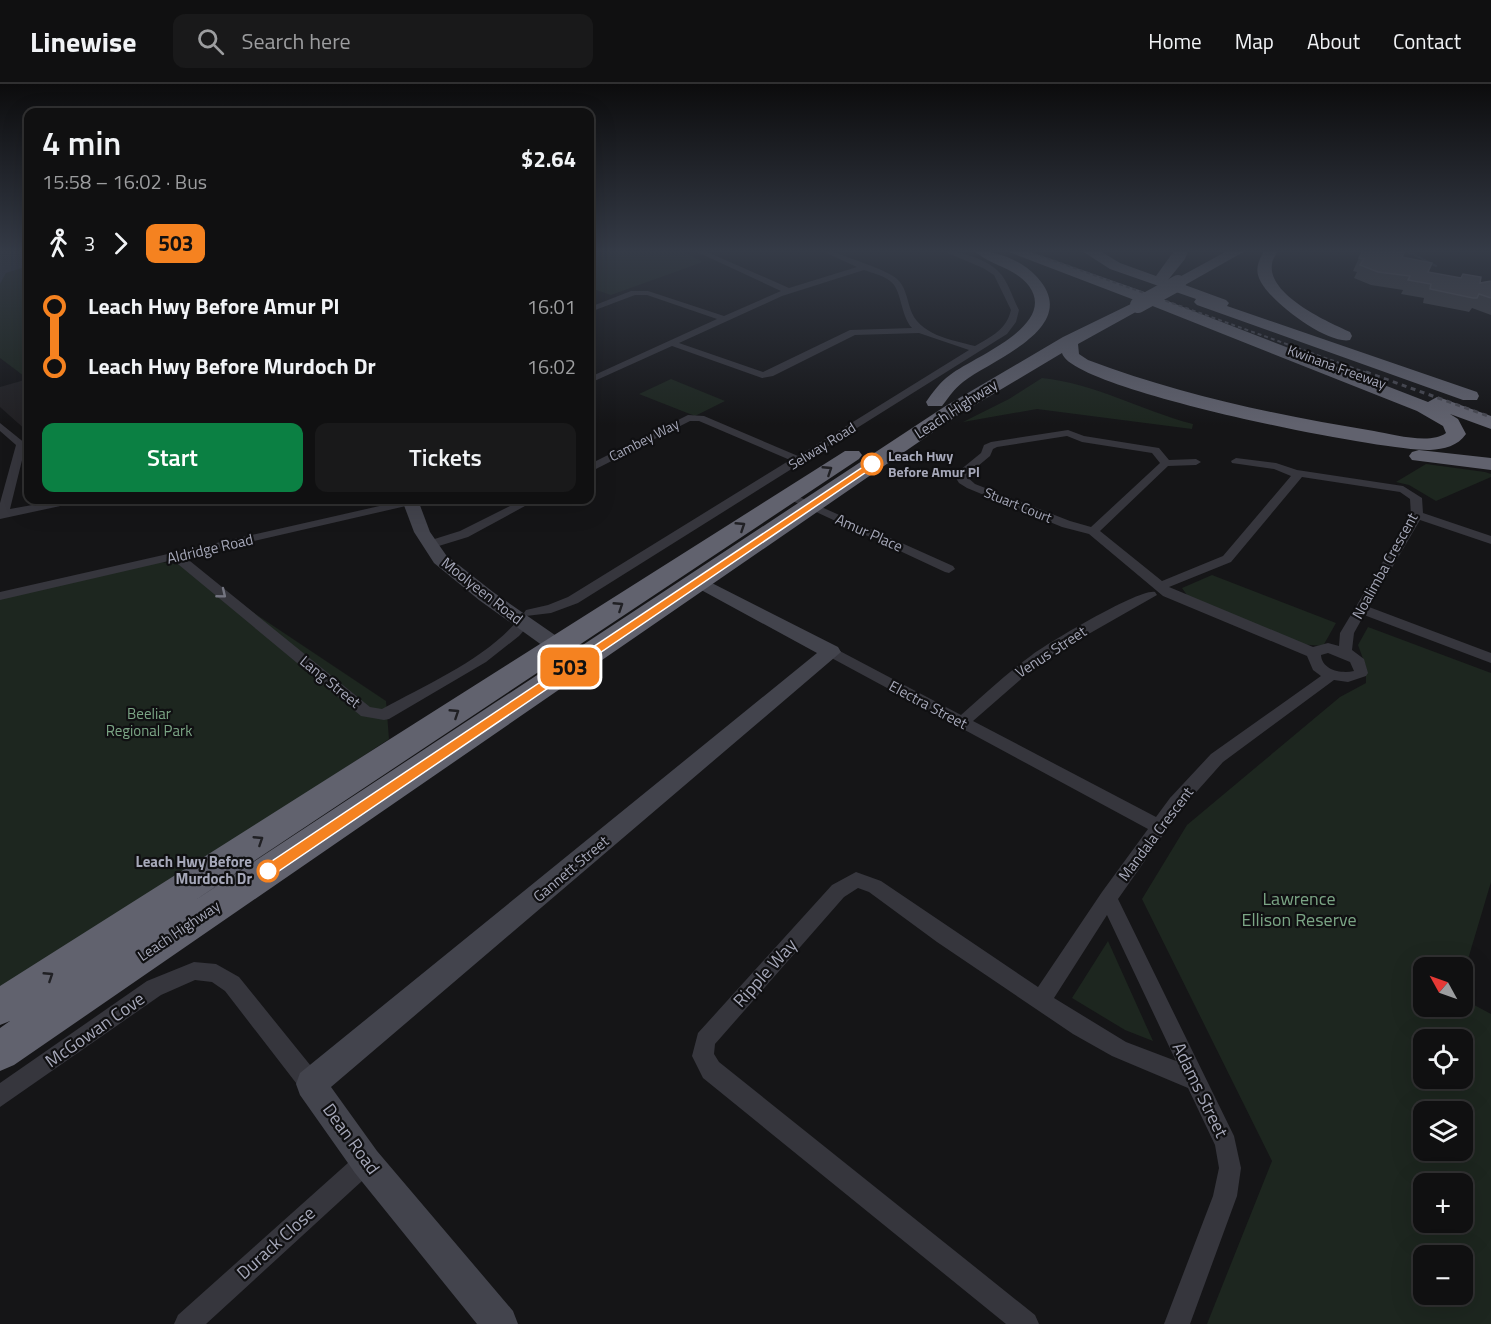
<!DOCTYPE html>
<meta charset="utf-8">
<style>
body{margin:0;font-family:"Titillium Web",sans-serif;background:#19191a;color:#f1f3f6;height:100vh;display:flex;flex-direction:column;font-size:22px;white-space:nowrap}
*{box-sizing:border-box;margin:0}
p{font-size:20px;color:#9c9d9f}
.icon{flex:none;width:33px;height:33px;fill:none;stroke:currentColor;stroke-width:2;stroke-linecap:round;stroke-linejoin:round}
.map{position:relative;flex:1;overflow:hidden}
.sheet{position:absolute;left:24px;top:24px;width:570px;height:396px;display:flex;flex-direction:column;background:#101011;border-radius:12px;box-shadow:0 6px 24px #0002,0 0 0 2px #303031}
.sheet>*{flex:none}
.badge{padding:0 12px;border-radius:9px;font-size:21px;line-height:39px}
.needle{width:39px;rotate:310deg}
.tools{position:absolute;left:1413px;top:873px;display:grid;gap:12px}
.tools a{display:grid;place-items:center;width:60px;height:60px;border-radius:12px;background:#101011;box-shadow:0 6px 24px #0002,0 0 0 2px #303031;font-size:30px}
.map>.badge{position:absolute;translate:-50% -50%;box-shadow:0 0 0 3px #fff}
.legs{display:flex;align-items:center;gap:9px;height:66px;padding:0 18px;font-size:20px}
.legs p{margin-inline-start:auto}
.overview{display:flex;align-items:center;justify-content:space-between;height:102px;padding:0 18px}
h1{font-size:33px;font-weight:600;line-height:45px}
.cta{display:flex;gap:12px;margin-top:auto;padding:12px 18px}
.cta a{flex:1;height:69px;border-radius:12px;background:#0b8043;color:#fff;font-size:24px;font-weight:600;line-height:69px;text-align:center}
.cta a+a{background:#19191a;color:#f1f3f6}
ul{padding:0 18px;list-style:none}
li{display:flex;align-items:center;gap:21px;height:60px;font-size:22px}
li i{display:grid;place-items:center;width:9px;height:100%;margin:0 8px;background:currentColor}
li i::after{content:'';width:15px;height:15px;margin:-8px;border:4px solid;border-radius:50%;background:#101011}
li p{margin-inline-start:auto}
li:first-child i{background:linear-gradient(#0000 50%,currentColor 0)}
li:last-child i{background:linear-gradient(currentColor 50%,#0000 0)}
header{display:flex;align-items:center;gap:36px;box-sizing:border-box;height:84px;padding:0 30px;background:#101011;border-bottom:2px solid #303031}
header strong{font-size:28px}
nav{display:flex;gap:33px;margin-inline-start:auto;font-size:21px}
.search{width:420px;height:54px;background:#19191a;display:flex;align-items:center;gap:15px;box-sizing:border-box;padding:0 21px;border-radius:12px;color:#9c9d9f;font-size:22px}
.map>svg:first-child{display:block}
.built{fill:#222124}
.green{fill:#1d261f;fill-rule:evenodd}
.water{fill:#2a313c}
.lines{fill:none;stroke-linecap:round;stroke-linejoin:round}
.stream{stroke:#2a313c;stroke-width:2}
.street{fill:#36363d;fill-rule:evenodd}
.secondary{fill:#43444d;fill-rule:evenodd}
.highway{fill:#61626e;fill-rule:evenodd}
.rail-far1{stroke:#484952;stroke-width:2;stroke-dasharray:4 3;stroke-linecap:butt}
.rail{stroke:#484952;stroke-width:3;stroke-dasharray:5 4.5;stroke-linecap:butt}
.highway-bridge{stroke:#61626e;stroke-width:16}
.wall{fill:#43444a}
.building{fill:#4e4e56;stroke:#5c5c66;stroke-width:1.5}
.oneway{stroke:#202024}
.oneway2{stroke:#747581}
.line-1{fill:#f58220;stroke:#fff;stroke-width:1.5}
.stop-1-dot{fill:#fff;stroke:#f58220;stroke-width:3}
.labels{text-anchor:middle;stroke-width:4.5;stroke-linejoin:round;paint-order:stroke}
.far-street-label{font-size:14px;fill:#a6a8b9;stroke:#101012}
.far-stop-label{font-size:14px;font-weight:bold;fill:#a6a8b9;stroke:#101012;text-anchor:start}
.street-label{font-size:15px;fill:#a6a8b9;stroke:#101012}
.park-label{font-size:15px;fill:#7ba585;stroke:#101012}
.stop-label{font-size:15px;font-weight:bold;fill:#a6a8b9;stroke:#101012;text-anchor:end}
.near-park-label{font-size:18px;fill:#7ba585;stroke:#101012}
.near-street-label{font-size:18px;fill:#a6a8b9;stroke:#101012}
</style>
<header>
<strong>Linewise</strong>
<div class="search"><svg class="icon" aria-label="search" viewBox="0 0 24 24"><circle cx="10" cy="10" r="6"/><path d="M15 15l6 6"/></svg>Search here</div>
<nav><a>Home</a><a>Map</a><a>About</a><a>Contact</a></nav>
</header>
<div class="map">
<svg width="1491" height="1240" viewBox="0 0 1491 1240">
<rect width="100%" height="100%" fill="#151517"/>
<path class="built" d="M28 295V348L0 323V303Z"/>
<path class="green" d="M0 167H28V291L24 292 0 274Z
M606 167H681L703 178 611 211 590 204V174Z
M1042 294C1094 299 1142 327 1193 340L1192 345 1037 325 963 338 1009 315Z
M671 295 725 317 695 332 639 310Z
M1426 380 1485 388 1491 390V393L1436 417 1409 401 1396 398Z
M161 478 182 481 386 617 389 655 0 910V515Z
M1212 491 1336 539 1323 562 1298 560 1191 517 1182 504Z
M1368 543 1491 589V798L1463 892 1462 884H1424V922H1462L1463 915 1491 930V1240H1207L1272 1077 1142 815 1187 741 1340 613 1366 599V583L1358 561ZM1424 956H1462V994H1424ZM1424 1028H1462V1066H1424ZM1424 1100H1462V1138H1424ZM1424 1172H1462V1210H1424Z
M1108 857 1153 957 1125 946 1072 914Z"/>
<path class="water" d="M0 167H28V182L6 189 0 200Z"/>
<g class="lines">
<path class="stream" d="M1407 167 1436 182"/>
<path class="street" d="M695 167H705L789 204 857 183 822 167H832C847 174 886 185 897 195 905 202 907 214 910 224 918 251 952 256 975 262 992 252 1006 246 1011 226L994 191 983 184 943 167C959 167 987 175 999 188 1008 197 1013 215 1019 226L1016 238 1007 250 578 519 551 529 526 532 524 529 526 526 548 521 568 513 790 376 699 337H690L594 386 590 387V380L688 331 704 332 798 372 969 266 919 249 855 251 773 292 762 294 672 262 590 299V293L717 235 647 211H635L590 228V223L631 207H648L724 232 781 207ZM864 186C872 189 883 191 890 197 902 205 900 231 912 244L850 246 763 288 679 259 782 212Z
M590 168H595L596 170 590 173Z
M0 339 26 360 10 425 60 416H80L79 418 0 435V419L16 361 0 347Z
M1068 346 1084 352 1159 364 1169 376 1196 375 1201 378 1196 381 1168 382 1100 447 1162 497 1223 472 1291 392 1274 385 1232 379 1231 377 1236 374 1276 379 1297 386 1403 402 1422 414 1423 429 1491 452V460L1420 436 1369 523 1491 569V579L1364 531 1354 549 1352 566 1364 575 1368 589 1366 592 1348 598 1334 596 1223 678 1182 724 1118 815 1234 1052 1241 1084 1237 1112 1190 1240H1164L1213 1112 1219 1084 1215 1061 1188 1004 1112 972 1073 950 937 858 869 808 858 804 844 813 715 960 714 970 719 978 1035 1231 1039 1240H1006L703 994 692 972 698 949 832 801 856 788 881 797 1038 903 1102 808 1148 745 826 571 824 568 826 565H836L961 631C984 611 1007 589 1032 571 1048 559 1140 504 1155 508L1157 511 1043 576 973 637 1156 733 1170 714 1211 670 1321 592 1313 586 1307 572 1163 512 1089 450 1062 443 967 404 959 399 954 391 981 369 984 361 991 358ZM1067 352 1082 358 1152 369 1160 379 1091 443 1070 437 975 400 966 392 990 372 993 365 997 363ZM1302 393 1400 408 1410 415 1411 431 1340 549 1339 562 1328 559 1313 563 1169 503 1231 478ZM1328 569 1350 578 1354 587C1341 590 1322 586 1321 571ZM1107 831 1176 977 1126 958 1054 914Z
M788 408 953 482 955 485 949 489 945 488 784 413 782 411Z
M406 416H425L419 419 185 473 370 623 382 625C427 600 484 576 518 536H528L530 539 528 542 519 552 486 578 389 635 384 636 361 632 173 476 0 516V508Z
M522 416H536L468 453 429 465 423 461 425 458 460 447Z
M194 878 216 880 239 893 319 992 322 1000 319 1008 311 1011 303 1008 225 907 212 898 195 896 161 911 0 1023V999L147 897Z
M366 1067 374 1070 377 1078 374 1086 206 1240H174L178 1231 358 1070Z"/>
<path class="secondary" d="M402 416H418L430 448 446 471 493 508 578 567 581 572 578 577 571 579 564 577 479 516 434 479 414 448Z
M698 492 838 563 841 568 331 1003 377 1067 513 1227 518 1240H477L355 1089 300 1011 296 1000 300 989 817 569 692 501 689 497 692 493Z"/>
<path class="highway" d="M975 167C998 167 1021 176 1037 193 1083 243 993 275 963 298 954 305 949 313 942 322H928L926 318C933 308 940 298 950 291 973 273 1058 242 1029 202 1015 183 990 182 975 167Z
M1006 167H1028L1142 207 1428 318 1437 313 1444 315 1491 332V345L1450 330 1458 335 1466 350C1458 362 1444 365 1430 366 1384 368 1071 306 1062 269L958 331 14 981 0 987V944L10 937 0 941V902L845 367H859L862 371 859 375 194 817 944 323 1063 253 1137 217ZM1145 219 1417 327 1443 342 1446 349C1430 361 1392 350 1374 347 1276 331 1181 311 1088 276L1079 270 1078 260 1143 224Z
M1082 167H1100L1120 179 1156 192 1174 167H1188L1185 175 1168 196 1172 197 1227 167H1245L1185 201 1226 216 1229 219 1227 222 1477 308 1479 312 1477 316H1463L1197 221 1194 218 1196 215 1110 185Z
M1264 167H1278C1276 171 1272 176 1272 180 1267 211 1328 238 1350 248L1352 252 1350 256C1327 261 1267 216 1259 194 1255 184 1259 176 1264 167Z
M1419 366 1491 374V386L1412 376 1409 372 1412 368Z"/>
<path class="rail-far1" d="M1027 167 1370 290"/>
<path class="rail" d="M1366 288 1491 333"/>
<path class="highway-bridge" d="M1138 221 1178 199"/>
</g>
<path class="wall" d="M1402 173 1428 188 1460 194 1463 190 1480 199 1491 197V231L1472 224 1469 228 1465 227 1423 219 1424 214 1401 210 1403 206 1371 201 1354 194 1357 188 1353 187 1359 174Z"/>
<path class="building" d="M1363 167H1395L1404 169 1402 173 1432 179 1428 188 1461 194 1463 190 1481 193 1480 199 1491 197V214L1479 210 1477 214H1473L1430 205 1431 200 1408 196 1410 192 1378 188 1360 181 1364 175 1359 174Z"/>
<defs><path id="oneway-chevron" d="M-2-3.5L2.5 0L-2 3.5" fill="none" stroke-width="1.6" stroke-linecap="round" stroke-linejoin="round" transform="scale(1.5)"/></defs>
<g class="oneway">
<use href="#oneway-chevron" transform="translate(828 386) rotate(-33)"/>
<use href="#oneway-chevron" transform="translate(741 442) rotate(-33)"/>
<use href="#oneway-chevron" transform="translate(619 522) rotate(-33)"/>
<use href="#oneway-chevron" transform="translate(455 629) rotate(-33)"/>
<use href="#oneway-chevron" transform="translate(259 756) rotate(-33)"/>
<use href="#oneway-chevron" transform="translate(49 892) rotate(-33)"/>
</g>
<use class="oneway2" href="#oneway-chevron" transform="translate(222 510) rotate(39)"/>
<linearGradient id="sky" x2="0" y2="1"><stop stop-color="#0c0c0d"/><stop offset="0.49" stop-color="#353b47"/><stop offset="1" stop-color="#353b47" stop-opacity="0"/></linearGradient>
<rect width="1491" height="341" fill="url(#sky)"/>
<path class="line-1" d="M872 377 876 380 875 382 273 791H263L261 787 263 783Z"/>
<g class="stop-1-dot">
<circle cx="872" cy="380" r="10"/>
<circle cx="268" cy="787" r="10"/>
</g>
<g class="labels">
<g class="far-street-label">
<text transform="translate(1337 283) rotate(20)" y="5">Kwinana Freeway</text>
<text transform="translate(644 356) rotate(-27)" y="5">Cambey Way</text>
<text transform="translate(822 362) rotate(-32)" y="5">Selway Road</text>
<text transform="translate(1018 421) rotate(22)" y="5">Stuart Court</text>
</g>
<g class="far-stop-label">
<text x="888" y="377">Leach Hwy<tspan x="888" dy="16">Before Amur Pl</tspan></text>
</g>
<g class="street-label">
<text transform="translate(956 325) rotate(-33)" y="5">Leach Highway</text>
<text transform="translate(869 449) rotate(24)" y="5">Amur Place</text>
<text transform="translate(210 465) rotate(-13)" y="5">Aldridge Road</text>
<text transform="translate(1385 482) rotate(-61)" y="5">Noalimba Crescent</text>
<text transform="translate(482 507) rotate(38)" y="5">Moolyeen Road</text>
<text transform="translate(1051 568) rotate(-33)" y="5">Venus Street</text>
<text transform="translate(330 598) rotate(39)" y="5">Lang Street</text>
<text transform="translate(928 621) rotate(28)" y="5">Electra Street</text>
<text transform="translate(1156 750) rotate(-53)" y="5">Mandala Crescent</text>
<text transform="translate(571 785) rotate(-40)" y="5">Gannett Street</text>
<text transform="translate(179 847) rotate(-34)" y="5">Leach Highway</text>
</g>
<g class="park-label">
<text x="149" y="635">Beeliar<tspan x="149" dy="17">Regional Park</tspan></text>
</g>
<g class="stop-label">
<text x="252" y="783">Leach Hwy Before<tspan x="252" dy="17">Murdoch Dr</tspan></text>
</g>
<g class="near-park-label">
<text x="1299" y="821">Lawrence<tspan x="1299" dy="21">Ellison Reserve</tspan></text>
</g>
<g class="near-street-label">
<text transform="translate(765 889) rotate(-48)" y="6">Ripple Way</text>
<text transform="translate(95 946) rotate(-35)" y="6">McGowan Cove</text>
<text transform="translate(1200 1006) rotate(64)" y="6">Adams Street</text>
<text transform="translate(351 1055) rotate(54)" y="6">Dean Road</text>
<text transform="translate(276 1159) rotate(-42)" y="6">Durack Close</text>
</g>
</g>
</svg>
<div class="tools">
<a><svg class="needle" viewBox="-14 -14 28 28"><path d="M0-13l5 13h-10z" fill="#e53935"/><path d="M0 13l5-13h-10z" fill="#9c9d9f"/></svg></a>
<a><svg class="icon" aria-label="locate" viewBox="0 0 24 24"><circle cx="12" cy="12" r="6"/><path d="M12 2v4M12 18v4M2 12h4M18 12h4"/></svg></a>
<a><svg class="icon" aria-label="layers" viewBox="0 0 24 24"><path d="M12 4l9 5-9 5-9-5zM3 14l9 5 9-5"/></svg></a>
<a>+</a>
<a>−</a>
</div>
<b class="badge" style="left:570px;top:583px;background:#f58220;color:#111">503</b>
<section class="sheet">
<div class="overview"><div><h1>4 min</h1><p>15:58 – 16:02 · Bus</p></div><b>$2.64</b></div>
<div class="legs"><svg class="icon" aria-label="walk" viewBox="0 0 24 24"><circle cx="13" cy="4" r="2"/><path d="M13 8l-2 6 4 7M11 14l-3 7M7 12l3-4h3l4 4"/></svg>3<svg class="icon" aria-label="forward" viewBox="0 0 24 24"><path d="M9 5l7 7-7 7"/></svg><b class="badge" style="background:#f58220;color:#111">503</b></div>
<ul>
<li><i style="color:#f58220"></i><b>Leach Hwy Before Amur Pl</b><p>16:01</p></li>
<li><i style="color:#f58220"></i><b>Leach Hwy Before Murdoch Dr</b><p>16:02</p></li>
</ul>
<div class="cta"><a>Start</a><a>Tickets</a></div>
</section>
</div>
